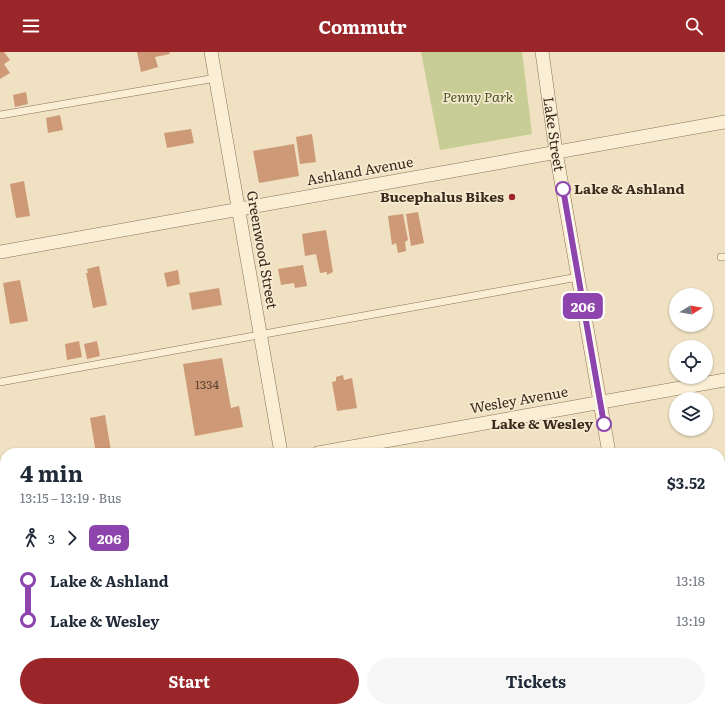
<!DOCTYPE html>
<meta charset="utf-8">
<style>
body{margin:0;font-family:Literata,serif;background:#f6f6f7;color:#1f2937;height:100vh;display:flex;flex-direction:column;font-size:15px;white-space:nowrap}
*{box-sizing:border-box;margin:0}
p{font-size:13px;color:#747a83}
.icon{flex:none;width:22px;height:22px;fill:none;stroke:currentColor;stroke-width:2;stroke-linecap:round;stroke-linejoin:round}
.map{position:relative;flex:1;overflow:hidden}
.panel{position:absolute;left:0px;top:396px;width:725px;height:264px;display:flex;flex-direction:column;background:#fff;border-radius:16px 16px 0 0;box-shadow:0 1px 3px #0004}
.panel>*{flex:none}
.badge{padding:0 8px;border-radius:6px;font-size:14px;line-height:26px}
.needle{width:26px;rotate:79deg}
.fabs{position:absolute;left:669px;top:236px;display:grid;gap:8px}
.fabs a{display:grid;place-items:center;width:44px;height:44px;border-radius:50%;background:#fff;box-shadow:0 1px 3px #0004;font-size:20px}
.map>.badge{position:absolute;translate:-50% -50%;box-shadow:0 0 0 2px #fff}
.legs{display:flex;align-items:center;gap:6px;height:44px;padding:0 20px;font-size:13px}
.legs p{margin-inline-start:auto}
.overview{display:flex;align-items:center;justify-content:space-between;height:68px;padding:0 20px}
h1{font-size:22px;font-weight:700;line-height:30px}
.button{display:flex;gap:8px;margin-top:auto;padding:8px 20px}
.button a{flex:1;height:46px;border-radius:24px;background:#9a2629;color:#fff;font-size:16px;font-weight:700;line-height:46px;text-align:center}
.button a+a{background:#f6f6f7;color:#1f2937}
ul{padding:0 20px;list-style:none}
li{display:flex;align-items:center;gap:14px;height:40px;font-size:15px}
li i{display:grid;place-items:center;width:6px;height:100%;margin:0 5px;background:currentColor}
li i::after{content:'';width:10px;height:10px;margin:-5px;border:3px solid;border-radius:50%;background:#fff}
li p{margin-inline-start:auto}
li:first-child i{background:linear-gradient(#0000 50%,currentColor 0)}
li:last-child i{background:linear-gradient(currentColor 50%,#0000 0)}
header{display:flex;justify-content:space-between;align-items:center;height:52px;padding:0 20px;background:#9a2629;color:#fff;font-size:18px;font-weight:700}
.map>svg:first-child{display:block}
.green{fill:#c8cd95}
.building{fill:#ce9976}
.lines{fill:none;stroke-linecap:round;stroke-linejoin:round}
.service-casing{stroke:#897158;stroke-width:8}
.minor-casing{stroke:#897158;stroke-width:14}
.tertiary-casing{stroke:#897158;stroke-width:18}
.secondary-casing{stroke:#6b523b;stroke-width:20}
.service{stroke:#faeed5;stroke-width:7}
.minor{stroke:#faeed5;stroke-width:13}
.tertiary{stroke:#faeed5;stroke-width:17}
.secondary{stroke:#faeed5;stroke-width:19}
.line-1-casing{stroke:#fff;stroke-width:9}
.line-1{stroke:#8e44ad;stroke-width:6}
.stop-1-dot{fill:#fff;stroke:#8e44ad;stroke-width:2}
.poi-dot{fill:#9a2629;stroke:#f6ebd1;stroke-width:1.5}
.labels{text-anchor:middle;stroke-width:3.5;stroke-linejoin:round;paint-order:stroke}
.number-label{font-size:12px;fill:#5e4633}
.park-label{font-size:14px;font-style:italic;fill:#495523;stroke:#f6ebd1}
.street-label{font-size:14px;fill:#382a1d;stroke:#f6ebd1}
.stop-label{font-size:14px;font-weight:bold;fill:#382a1d;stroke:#f6ebd1;text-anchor:start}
.poi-label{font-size:14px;font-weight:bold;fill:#382a1d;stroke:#f6ebd1;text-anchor:end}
</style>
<header><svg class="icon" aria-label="menu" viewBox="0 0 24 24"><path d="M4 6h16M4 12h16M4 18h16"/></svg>Commutr<svg class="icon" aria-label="search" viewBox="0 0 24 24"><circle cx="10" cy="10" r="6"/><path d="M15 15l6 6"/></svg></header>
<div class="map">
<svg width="725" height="660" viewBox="0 0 725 660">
<rect width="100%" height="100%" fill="#efe1c1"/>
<path class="green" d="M421 0H522L532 82 440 98Z"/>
<path class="building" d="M0 0H4L10 8 4 12 10 21 0 27Z
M137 0H169L170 2 155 5 158 15 141 20Z
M26 40 28 52 15 55 13 43Z
M60 63 63 78 48 81 46 66Z
M191 77 194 91 167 96 164 81Z
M312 82 316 110 300 112 296 85Z
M294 92 299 124 259 131 253 99Z
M24 129 30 164 16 166 10 132Z
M418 160 424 191 411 194 406 162Z
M403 162 408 188 405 190 406 199 398 201 396 191 392 193 388 164Z
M326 178 333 220 327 223V220L320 221 316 202 305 204 302 182Z
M303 213 307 234 295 236 294 231 281 233 278 217Z
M99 214 107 253 93 256 86 221H88L87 217Z
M178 218 180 232 167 235 164 221Z
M20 228 28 269 10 272 3 231Z
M219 236 222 253 192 258 189 241Z
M79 289 82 305 67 308 65 292Z
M97 289 100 304 87 307 84 292Z
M222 306 231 356 239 354 243 375 195 384 183 312Z
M343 323 344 328 352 326 357 356 337 359 332 330 336 329V325Z
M105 363 111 399 96 401 90 366Z
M5 497V515L0 516V498Z
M5 528V553L0 554V529Z
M17 655H39L40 658 18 660Z
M369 655H391L392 660H370Z"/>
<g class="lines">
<defs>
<path id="service" d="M0 63 216 26
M721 205H725
M0 330 578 225
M720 495 725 494
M0 625 5 624"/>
<g id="minor">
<path d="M211 0 281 401"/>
<path id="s1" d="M542 0 556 100 609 401"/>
<path d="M0 200 725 70"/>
<path d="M318 401 725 328"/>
<path d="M0 458 5 457"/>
<path d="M326 655 327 660"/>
</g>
<path id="tertiary" d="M653 655 654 660"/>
<path id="secondary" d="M720 639 725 638
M604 660 631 655"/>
</defs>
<use href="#service" class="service-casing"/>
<use href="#minor" class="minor-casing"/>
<use href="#tertiary" class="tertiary-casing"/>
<use href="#secondary" class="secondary-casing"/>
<use href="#service" class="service"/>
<use href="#minor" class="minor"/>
<use href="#tertiary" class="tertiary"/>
<use href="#secondary" class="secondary"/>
</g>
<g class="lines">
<defs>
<path id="line-1" d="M563 137 604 372"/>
</defs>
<use href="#line-1" class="line-1-casing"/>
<use href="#line-1" class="line-1"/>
</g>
<g class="stop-1-dot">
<circle cx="563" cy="137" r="7"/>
<circle cx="604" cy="372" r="7"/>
</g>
<circle class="poi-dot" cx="512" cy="145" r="4"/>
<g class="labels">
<g class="number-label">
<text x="207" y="337">1334</text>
</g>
<g class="park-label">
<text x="478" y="50">Penny Park</text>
</g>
<g class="street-label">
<text dy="5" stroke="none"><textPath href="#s1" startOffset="83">Lake Street</textPath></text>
<text transform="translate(360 119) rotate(-10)" y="5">Ashland Avenue</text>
<text transform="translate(262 198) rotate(80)" y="5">Greenwood Street</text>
<text transform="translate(519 348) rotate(-10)" y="5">Wesley Avenue</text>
</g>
<g class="stop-label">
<text x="574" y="142">Lake &amp; Ashland</text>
<text x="593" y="377" text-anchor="end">Lake &amp; Wesley</text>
</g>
<g class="poi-label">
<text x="504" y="150">Bucephalus Bikes</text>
</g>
</g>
</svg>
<div class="fabs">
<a><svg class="needle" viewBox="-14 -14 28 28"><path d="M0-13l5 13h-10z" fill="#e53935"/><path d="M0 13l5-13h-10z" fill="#747a83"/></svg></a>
<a><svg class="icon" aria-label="locate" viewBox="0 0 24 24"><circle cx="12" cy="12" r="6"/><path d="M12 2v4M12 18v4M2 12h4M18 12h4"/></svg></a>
<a><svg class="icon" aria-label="layers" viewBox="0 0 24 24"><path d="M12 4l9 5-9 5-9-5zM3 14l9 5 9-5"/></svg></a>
</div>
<b class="badge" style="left:583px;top:254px;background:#8e44ad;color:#fff">206</b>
<section class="panel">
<div class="overview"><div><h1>4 min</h1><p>13:15 – 13:19 · Bus</p></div><b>$3.52</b></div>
<div class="legs"><svg class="icon" aria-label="walk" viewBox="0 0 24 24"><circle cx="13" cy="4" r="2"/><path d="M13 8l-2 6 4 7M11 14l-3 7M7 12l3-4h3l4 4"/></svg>3<svg class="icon" aria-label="forward" viewBox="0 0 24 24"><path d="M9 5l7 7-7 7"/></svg><b class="badge" style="background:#8e44ad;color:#fff">206</b></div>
<ul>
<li><i style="color:#8e44ad"></i><b>Lake &amp; Ashland</b><p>13:18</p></li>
<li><i style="color:#8e44ad"></i><b>Lake &amp; Wesley</b><p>13:19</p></li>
</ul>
<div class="button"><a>Start</a><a>Tickets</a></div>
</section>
</div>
